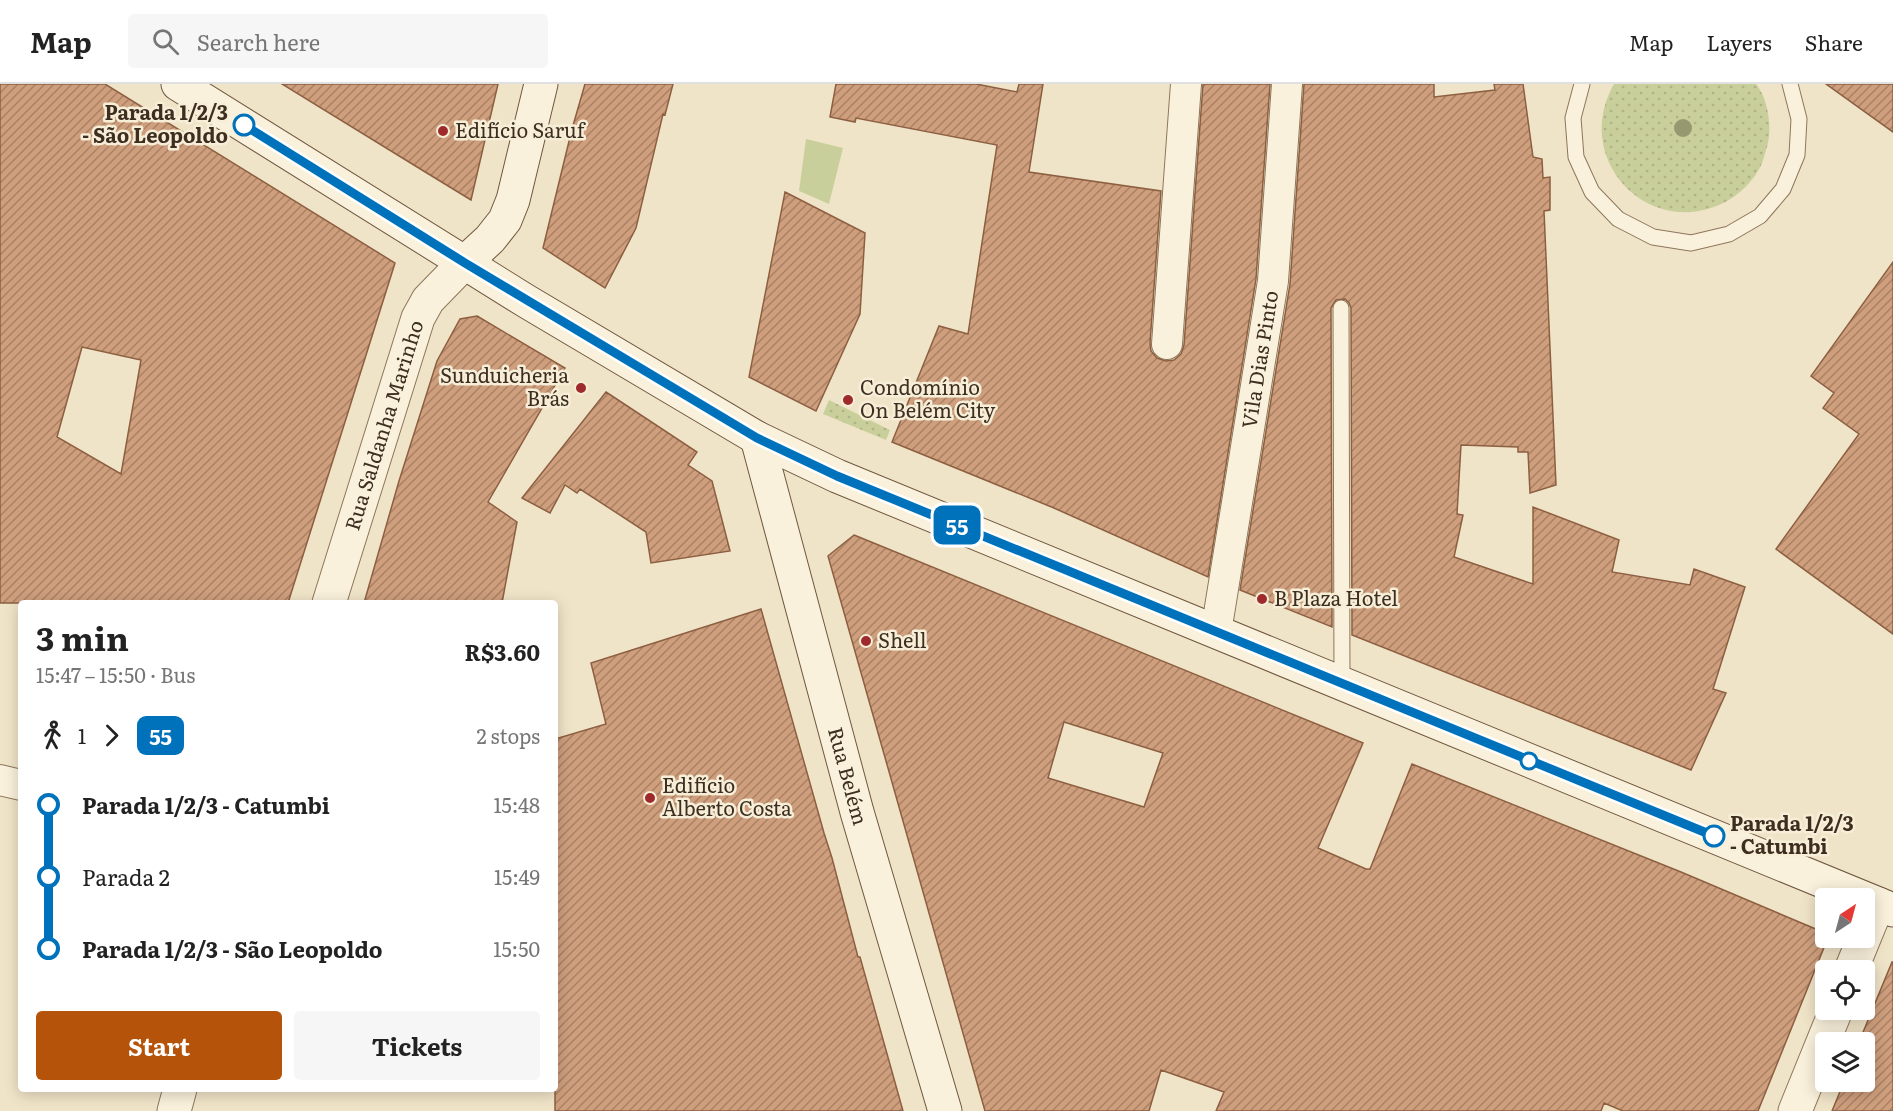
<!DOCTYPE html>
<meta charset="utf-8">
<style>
body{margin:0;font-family:Literata,serif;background:#f6f6f6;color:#222;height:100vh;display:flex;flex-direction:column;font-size:22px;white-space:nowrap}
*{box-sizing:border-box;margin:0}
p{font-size:20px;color:#767676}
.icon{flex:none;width:33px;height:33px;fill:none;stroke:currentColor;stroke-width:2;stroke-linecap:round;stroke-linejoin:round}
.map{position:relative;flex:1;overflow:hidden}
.details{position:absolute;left:18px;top:516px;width:540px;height:492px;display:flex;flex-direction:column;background:#fff;border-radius:6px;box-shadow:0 3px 15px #0003}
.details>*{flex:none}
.badge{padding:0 12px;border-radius:9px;font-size:21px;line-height:39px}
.needle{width:39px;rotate:36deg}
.fabs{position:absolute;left:1815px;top:804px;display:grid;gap:12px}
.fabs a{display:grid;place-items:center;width:60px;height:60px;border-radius:6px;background:#fff;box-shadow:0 3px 15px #0003;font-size:30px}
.map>.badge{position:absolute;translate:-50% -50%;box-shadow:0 0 0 3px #fff}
.legs{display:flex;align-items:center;gap:9px;height:66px;padding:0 18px;font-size:20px}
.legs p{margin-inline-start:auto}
.head{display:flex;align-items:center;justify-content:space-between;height:102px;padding:0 18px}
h1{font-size:33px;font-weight:700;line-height:45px}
.cta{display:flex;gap:12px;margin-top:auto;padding:12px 18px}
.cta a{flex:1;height:69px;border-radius:6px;background:#b45309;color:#fff;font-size:24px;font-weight:700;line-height:69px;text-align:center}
.cta a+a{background:#f6f6f6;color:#222}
ul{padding:0 18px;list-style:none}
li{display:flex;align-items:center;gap:21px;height:72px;font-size:22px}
li i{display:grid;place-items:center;width:9px;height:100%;margin:0 8px;background:currentColor}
li i::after{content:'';width:15px;height:15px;margin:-8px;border:4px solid;border-radius:50%;background:#fff}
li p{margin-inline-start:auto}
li:first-child i{background:linear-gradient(#0000 50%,currentColor 0)}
li:last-child i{background:linear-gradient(currentColor 50%,#0000 0)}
header{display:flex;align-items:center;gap:36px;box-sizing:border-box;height:84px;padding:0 30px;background:#fff;border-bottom:2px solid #e0e0e0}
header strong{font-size:28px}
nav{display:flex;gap:33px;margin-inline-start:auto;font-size:21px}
.search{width:420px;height:54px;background:#f6f6f6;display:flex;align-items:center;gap:15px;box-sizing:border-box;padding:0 21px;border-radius:6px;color:#767676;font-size:22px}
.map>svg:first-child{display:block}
.grass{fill:url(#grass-dots)}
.pitch{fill:#c9cf9b}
.building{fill:url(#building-hatch);stroke:#8d5f41;stroke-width:1.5;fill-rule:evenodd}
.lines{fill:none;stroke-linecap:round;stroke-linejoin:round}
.service-casing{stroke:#8d765c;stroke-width:17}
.minor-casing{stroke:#8d765c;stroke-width:32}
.tertiary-casing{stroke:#8d765c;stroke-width:35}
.secondary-casing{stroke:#6f573f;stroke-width:35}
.service{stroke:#faf1dc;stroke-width:15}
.minor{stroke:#faf1dc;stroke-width:30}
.tertiary{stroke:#faf1dc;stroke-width:33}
.secondary{stroke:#faf1dc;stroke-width:33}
.tree{fill:#96986f}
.line-1-casing{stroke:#fff;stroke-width:14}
.line-1{stroke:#0072bc;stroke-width:9}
.stop-1-dot{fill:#fff;stroke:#0072bc;stroke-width:3}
.poi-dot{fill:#9e2a2b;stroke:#f7eed8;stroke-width:2}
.labels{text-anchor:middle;stroke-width:5;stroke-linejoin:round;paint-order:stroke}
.stop-label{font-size:20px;font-weight:bold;fill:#3d2e20;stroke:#f7eed8;text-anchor:end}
.poi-label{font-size:20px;fill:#3d2e20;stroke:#f7eed8;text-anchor:start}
.street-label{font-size:20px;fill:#3d2e20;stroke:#f7eed8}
</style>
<header>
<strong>Map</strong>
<div class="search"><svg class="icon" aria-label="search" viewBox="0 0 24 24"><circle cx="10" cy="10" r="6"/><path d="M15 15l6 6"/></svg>Search here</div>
<nav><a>Map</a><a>Layers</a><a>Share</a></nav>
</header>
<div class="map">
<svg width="1893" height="1027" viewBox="0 0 1893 1027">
<defs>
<pattern id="grass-dots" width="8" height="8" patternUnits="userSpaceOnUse" patternTransform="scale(1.5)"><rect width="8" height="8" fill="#c9cf9b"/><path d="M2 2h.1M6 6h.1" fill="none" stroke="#aeb285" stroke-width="1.8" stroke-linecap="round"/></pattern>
<pattern id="building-hatch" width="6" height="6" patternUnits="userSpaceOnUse" patternTransform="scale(1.5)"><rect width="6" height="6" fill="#cf9f7d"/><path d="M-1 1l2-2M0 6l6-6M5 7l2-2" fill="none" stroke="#a98266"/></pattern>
</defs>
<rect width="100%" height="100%" fill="#f0e4c8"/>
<path class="grass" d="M1614 0H1756C1769 16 1773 47 1766 66 1764 73 1762 81 1758 87 1751 99 1740 109 1729 116 1652 160 1570 77 1614 0Z
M829 316 890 346 886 356 823 330Z"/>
<path class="pitch" d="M806 55 843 64 829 120 799 107Z"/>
<path class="building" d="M0 0H105L395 179 288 519H0ZM82 263 141 276 121 390 57 353Z
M282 0H498L471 116 422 86Z
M585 0H673L665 31 663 30 636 144 605 204 543 164 572 45Z
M836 0H976L1017 8 1019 0H1043L1029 88 1161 107 1150 259 1151 267 1157 274 1166 277 1174 276 1181 270 1184 261 1203 0H1270L1256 195 1208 493 1054 424 892 358 939 242 968 250 997 61 856 34 855 38 830 33Z
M1304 0H1434V13L1495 6 1494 0H1523L1533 73 1542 75 1543 94 1550 93V126L1544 127 1556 401 1530 409 1528 368H1518V363L1461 361 1457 430 1463 431 1454 473 1533 500V423L1619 456 1612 488 1690 501 1694 485 1745 503 1713 605 1726 609 1691 686 1352 551 1351 224 1349 219 1345 215 1336 216 1331 224 1332 543 1240 506 1290 200Z
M1826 0H1893V48Z
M785 108 865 149 860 230 816 327 749 293Z
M1893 178V550L1776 465 1859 350 1823 324 1834 309 1811 292Z
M477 232 565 284 488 418 517 438 502 519H364L399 397 437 277 460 235Z
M606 308 697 368 688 381 712 397 730 467 651 479 646 448 580 405 577 409 565 401 550 429 522 414Z
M854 451 1363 659 1318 764 1366 785H1370L1412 680 1681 788 1818 846 1825 852V861L1758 1027H1623L1604 1019 1601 1027H1216L1224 1008 1161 986 1149 1027H985L828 472ZM1064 638 1163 669 1144 723 1048 694Z
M761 525 824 749 832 774 858 873H860L903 1027H555V655L606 640 591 579Z
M1892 878H1893V1027H1832L1844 998H1864V958H1859Z"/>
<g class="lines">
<defs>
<path id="service" d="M1582 0 1573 34 1576 73 1592 108 1618 135 1653 153 1691 159 1729 150 1760 132 1783 105 1797 71 1799 35 1790 0
M1341 224 1342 600"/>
<g id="minor">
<path d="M1167 260 1186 0"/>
<path id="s1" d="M1216 548 1273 197 1287 0"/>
<path d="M0 696 21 701"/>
</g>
<g id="tertiary">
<path id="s2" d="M329 519 418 234 428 216 464 179"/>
<path d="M1851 886 1878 820"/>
<path d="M174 1027 180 1005"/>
<path d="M1795 1027 1836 926"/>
</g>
<g id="secondary">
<path d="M178 0 526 217 757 354 837 392 1893 826"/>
<path d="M464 179 490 155 505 136 513 116 541 0"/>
<path id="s3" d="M757 354 857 728 945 1027"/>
</g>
</defs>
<use href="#service" class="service-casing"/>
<use href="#minor" class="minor-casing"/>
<use href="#tertiary" class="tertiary-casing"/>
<use href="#secondary" class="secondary-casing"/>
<use href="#service" class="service"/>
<use href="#minor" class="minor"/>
<use href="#tertiary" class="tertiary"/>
<use href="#secondary" class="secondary"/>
</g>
<circle class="tree" cx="1683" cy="44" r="9"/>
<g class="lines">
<defs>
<path id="line-1" d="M244 41 465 179 757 354 837 392 1714 752"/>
</defs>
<use href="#line-1" class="line-1-casing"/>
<use href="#line-1" class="line-1"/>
</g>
<g class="stop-1-dot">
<circle cx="244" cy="41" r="10"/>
<circle cx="1529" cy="677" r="8"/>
<circle cx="1714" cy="752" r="10"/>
</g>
<g class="poi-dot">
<circle cx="443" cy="47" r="6"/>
<circle cx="581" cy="304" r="6"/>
<circle cx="848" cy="316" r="6"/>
<circle cx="1262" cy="515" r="6"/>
<circle cx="866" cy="557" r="6"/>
<circle cx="650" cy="714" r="6"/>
</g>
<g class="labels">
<g class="stop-label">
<text x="228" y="36">Parada 1/2/3<tspan x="228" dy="23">- São Leopoldo</tspan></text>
<text x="1730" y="747" text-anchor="start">Parada 1/2/3<tspan x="1730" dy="23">- Catumbi</tspan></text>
</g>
<g class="poi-label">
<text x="455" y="54">Edifício Saruf</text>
<text x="569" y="299" text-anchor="end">Sunduicheria<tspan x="569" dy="23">Brás</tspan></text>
<text x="860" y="311">Condomínio<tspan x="860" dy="23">On Belém City</tspan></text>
<text x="1274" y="522">B Plaza Hotel</text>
<text x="878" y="564">Shell</text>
<text x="662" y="709">Edifício<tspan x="662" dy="23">Alberto Costa</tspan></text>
</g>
<g class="street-label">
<text dy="7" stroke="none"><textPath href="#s1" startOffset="276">Vila Dias Pinto</textPath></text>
<text dy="7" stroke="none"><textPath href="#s2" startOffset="186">Rua Saldanha Marinho</textPath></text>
<text dy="7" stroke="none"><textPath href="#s3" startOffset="350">Rua Belém</textPath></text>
</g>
</g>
</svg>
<div class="fabs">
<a><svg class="needle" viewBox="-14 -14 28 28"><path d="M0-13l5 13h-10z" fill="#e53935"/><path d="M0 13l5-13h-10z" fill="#767676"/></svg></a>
<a><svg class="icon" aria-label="locate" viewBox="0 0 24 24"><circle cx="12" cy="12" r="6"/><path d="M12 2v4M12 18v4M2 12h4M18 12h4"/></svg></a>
<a><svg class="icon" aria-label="layers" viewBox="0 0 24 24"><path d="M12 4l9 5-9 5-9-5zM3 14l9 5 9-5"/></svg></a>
</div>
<b class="badge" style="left:957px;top:441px;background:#0072bc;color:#fff">55</b>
<section class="details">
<div class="head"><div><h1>3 min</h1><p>15:47 – 15:50 · Bus</p></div><b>R$3.60</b></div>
<div class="legs"><svg class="icon" aria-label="walk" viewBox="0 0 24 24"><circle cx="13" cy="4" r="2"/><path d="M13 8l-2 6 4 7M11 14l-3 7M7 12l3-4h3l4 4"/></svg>1<svg class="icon" aria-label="forward" viewBox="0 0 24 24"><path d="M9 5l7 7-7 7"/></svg><b class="badge" style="background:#0072bc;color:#fff">55</b><p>2 stops</p></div>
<ul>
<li><i style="color:#0072bc"></i><b>Parada 1/2/3 - Catumbi</b><p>15:48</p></li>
<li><i style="color:#0072bc"></i><span>Parada 2</span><p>15:49</p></li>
<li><i style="color:#0072bc"></i><b>Parada 1/2/3 - São Leopoldo</b><p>15:50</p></li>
</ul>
<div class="cta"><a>Start</a><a>Tickets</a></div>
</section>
</div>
